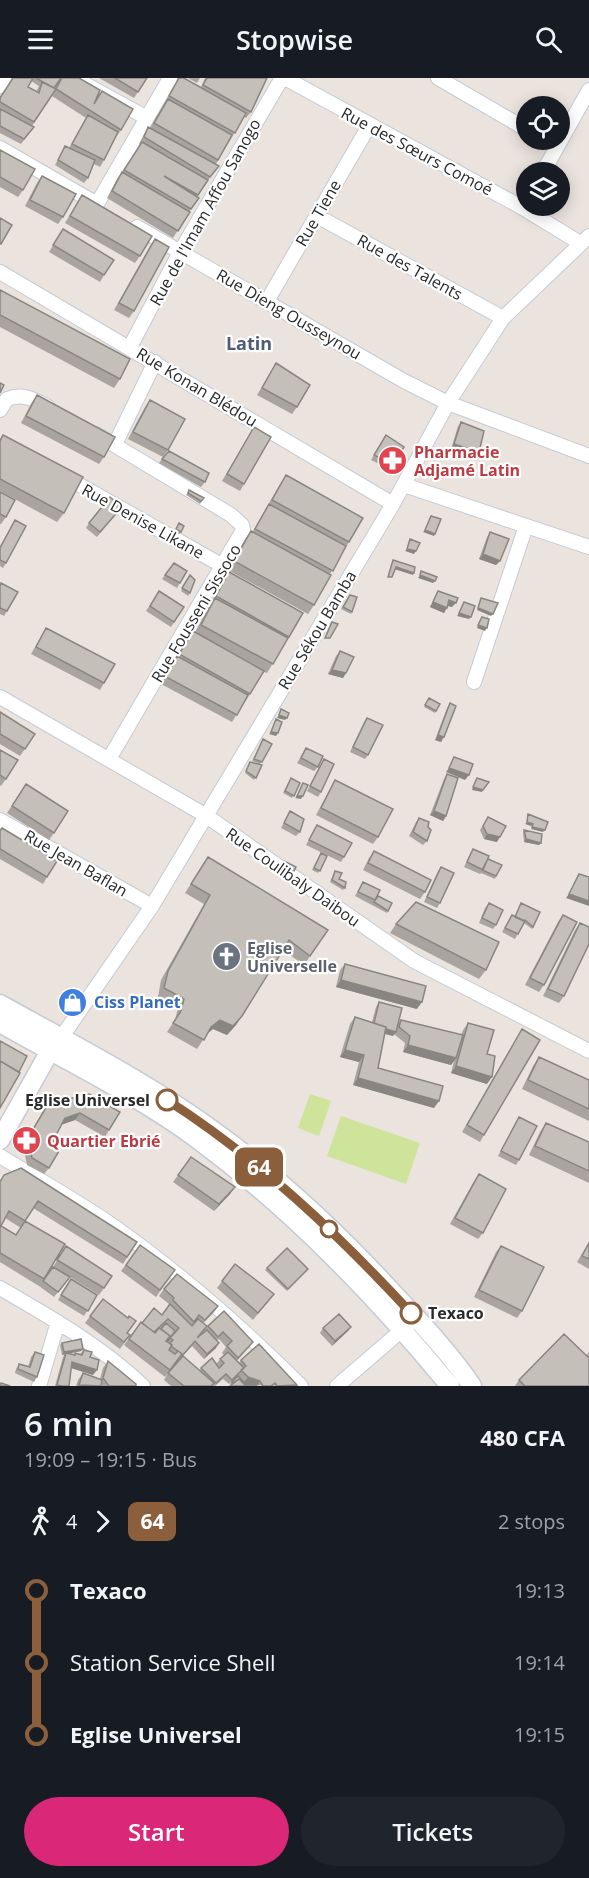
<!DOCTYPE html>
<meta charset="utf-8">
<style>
body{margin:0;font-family:"Open Sans",sans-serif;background:#20242c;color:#f1f3f6;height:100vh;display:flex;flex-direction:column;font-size:22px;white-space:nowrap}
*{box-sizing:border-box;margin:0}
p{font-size:20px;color:#9ea1a6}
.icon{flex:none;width:33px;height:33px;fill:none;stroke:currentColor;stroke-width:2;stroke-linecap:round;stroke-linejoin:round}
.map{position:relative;height:1308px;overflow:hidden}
.side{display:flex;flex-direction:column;background:#171b24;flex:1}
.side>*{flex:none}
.badge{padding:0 12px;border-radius:9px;font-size:21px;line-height:39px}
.fabs{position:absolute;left:516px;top:18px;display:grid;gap:12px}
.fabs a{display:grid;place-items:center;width:54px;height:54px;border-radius:50%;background:#171b24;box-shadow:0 3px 15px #0003;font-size:30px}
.map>.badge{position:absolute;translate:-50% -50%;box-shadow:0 0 0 3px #fff}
.legs{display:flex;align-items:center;gap:9px;height:66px;padding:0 24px;font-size:20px}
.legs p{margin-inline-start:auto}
.overview{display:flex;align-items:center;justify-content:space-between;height:102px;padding:0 24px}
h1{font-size:33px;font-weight:600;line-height:45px}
.action{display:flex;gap:12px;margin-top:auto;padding:12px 24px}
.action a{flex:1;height:69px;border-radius:36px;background:#db2777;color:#fff;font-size:24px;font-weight:600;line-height:69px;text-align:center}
.action a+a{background:#20242c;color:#f1f3f6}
ul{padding:0 24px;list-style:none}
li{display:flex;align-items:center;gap:21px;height:72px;font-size:22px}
li i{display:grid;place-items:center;width:9px;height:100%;margin:0 8px;background:currentColor}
li i::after{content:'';width:15px;height:15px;margin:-8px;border:4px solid;border-radius:50%;background:#171b24}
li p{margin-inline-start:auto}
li:first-child i{background:linear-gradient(#0000 50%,currentColor 0)}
li:last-child i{background:linear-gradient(currentColor 50%,#0000 0)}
header{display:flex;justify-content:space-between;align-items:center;height:78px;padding:0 24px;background:#171b24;font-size:27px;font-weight:600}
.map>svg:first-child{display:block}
.pitch{fill:#cee49b}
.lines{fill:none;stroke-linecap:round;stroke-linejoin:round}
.street-casing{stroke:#c5cad3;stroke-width:16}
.secondary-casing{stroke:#c5cad3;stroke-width:21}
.street{stroke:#fff;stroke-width:14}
.secondary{stroke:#fff;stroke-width:18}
.wall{fill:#a9a49f;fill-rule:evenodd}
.shaded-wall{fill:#898682}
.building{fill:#c4bfb9;stroke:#898682;stroke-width:1.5}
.line-1-casing{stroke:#fff;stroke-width:14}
.line-1{stroke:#8b5e3c;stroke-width:9}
.stop-1-dot{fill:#fff;stroke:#8b5e3c;stroke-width:3}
.labels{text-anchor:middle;stroke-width:4.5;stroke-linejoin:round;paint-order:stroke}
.street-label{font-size:16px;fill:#2a2a2a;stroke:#fff}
.health-label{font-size:16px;font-weight:bold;fill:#be3a42;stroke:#fff;text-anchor:start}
.worship-label{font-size:16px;font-weight:bold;fill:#5b616d;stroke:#fff;text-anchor:start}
.shop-label{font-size:16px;font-weight:bold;fill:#366cbe;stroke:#fff;text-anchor:start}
.stop-label{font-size:16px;font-weight:bold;fill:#2a2a2a;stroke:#fff;text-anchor:end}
.neighbourhood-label{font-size:18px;font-weight:bold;fill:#4e5b77;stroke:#fff}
</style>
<header><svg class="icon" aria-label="menu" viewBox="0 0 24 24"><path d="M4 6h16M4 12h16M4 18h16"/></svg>Stopwise<svg class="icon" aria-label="search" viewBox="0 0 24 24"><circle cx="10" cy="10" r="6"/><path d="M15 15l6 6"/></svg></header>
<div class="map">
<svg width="589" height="1308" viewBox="0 0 589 1308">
<rect width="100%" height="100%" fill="#ebe3de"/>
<path class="pitch" d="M310 1016 331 1023 319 1058 298 1050Z
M341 1038 420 1065 406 1106 327 1078Z"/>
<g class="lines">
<defs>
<path id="street" d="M74 0 147 40
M285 0 523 130 580 165
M438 0 526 51
M0 8 4 0
M0 70 97 126
M543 94 589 12
M97 126 170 0
M317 138 503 240
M137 149 404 303 448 325 589 378
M0 194 393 426
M267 223 369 48
M130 269 180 174 282 0
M0 332 7 321C23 315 33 321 48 329
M96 356 231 437 242 447 243 452 109 681
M115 366 155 284
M62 397 223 488
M404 407 589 469
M474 604 526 448
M0 619 205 737 414 883 589 973
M0 742 152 828
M61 960 152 828 393 426 448 325 503 240 589 158
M0 1078C36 1100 74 1121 109 1145 179 1194 241 1248 301 1308
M0 1210C50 1239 101 1268 143 1308
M39 1308 58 1244
M337 1308 416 1240"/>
<path id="secondary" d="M0 926C71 966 145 1003 211 1051 277 1098 338 1155 393 1215 420 1244 450 1275 472 1308
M0 945C65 982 136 1016 196 1060 293 1132 374 1216 450 1308
M0 1062 50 973 58 964"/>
</defs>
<use href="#street" class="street-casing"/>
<use href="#secondary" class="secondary-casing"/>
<use href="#street" class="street"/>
<use href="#secondary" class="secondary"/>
</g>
<path class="wall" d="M13 0H79L94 25 121 52 116 59 104 82 100 89 94 86 88 100 84 105 55 87 65 68 69 70 86 40 52 18 32 48 34 49 21 66 0 55V20ZM31 3 39 8 36 14 28 9Z
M99 0H147L134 20Z
M179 0 201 9 205 0H267L251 34 246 40 244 39 216 86 219 88 208 102 197 119 199 120 189 134 173 160 107 120 117 101 140 67 139 66 144 56 148 49 150 50Z
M188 0H200L197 5Z
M0 72 23 112 18 119 0 109Z
M42 98 63 139 58 146 25 128 37 105Z
M82 117 140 178 135 185 65 145Z
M63 151 104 197 100 204 49 174Z
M155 161 134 233 129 240 114 232 150 168Z
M0 212 120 301 114 310 0 249Z
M276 285 297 329 292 336 257 317Z
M37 317 104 379 99 386 21 345 32 324Z
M150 322 168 372 163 379 128 361 145 329Z
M461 344 476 379 451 371 458 348Z
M254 349 244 406 240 413 222 403Z
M3 357 64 435 57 444 0 413V361Z
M386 357 404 369 390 391 371 382Z
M162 381 205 404 201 409 159 385Z
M286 397 349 464 330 496 314 527 308 536 228 492 245 461 251 453H253L280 406Z
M189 412 204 420 200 426 186 417Z
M0 414 6 439 1 446H0Z
M122 429 97 459 86 450 89 445Z
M15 442 6 485 3 490 0 488V468Z
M490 454 500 483 496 487 479 481 487 459Z
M174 485 180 505 177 510 162 501Z
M229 494 289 559 267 595 264 594 232 644 161 606 188 560 193 553 195 554 224 501Z
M190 497V515L188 518 181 513Z
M0 506 7 533 4 538 0 536Z
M159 513 184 529 171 549 146 533Z
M438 513 452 529 447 528 444 535 430 529 435 518Z
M350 517 352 534 351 536 341 531Z
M46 550 104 605 100 612 31 576Z
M340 573 346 595 343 600 328 596 336 578Z
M429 620 440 626 435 635 424 629Z
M450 625 441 664 435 662 447 630Z
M0 634 35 656 20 678 0 666Z
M367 640 368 677 365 681 350 674 364 644Z
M263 661 272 666 260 686 254 702 245 695 250 684 260 686 252 683Z
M306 670 318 689 314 693 297 685Z
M0 672 6 701 1 708 0 707Z
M324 681 321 714 318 719 307 713Z
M447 696 446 738 443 743 430 737 444 701Z
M291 700 300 705 292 720 283 715Z
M335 702 378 759 373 766 316 737 331 709Z
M26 706 54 755 49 762 7 735Z
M290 733 300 754 296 758 281 750Z
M488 739 497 764 484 761 480 752Z
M419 740 428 749 427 763 423 767 409 758 416 744Z
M317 747 344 779 341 784 306 767Z
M0 752 47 799 43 806 0 781Z
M524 752 541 765 539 767 524 764 523 754Z
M473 771 488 781 496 798 495 801 481 795 480 796 464 789 470 776Z
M374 773 425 814 420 821 363 792 369 780Z
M321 775 327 778 318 795 312 792Z
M208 779 328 852 304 887 283 872 236 947 227 957 213 951 207 956 197 971 167 954 175 942 178 930 158 919 161 902 204 826 185 815Z
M284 783 296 789 292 795 281 788Z
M441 789 440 825 437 830 424 824 438 793Z
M335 793 339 801 345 810 343 812 330 804Z
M363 804 375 822 388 833 387 835 355 818Z
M489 825 496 847 493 851 479 845 485 830Z
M521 825 533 849 532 851 524 845 515 861 502 854 512 837 515 838Z
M563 837 544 907 539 914 525 907 558 844Z
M580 845 564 918 559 925 543 918 575 852Z
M396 846 486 892 479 901 390 855Z
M345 886 417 931 336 909 340 892Z
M379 924 398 946 401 942 461 957 463 952 468 945 487 976V1006L451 995 454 983 451 987 403 974 405 965 394 956 393 958 385 956 378 990 434 1030 353 1007 359 984 340 979 350 946 355 939 372 944 376 929Z
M522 951 484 1057 480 1064 462 1054Z
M539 979 589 1002V1043L522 1011 533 988Z
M89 1016 109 1052 105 1059 75 1042 62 1046 53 1063 49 1090 44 1096 27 1087 23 1067 48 1026Z
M519 1039V1082L516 1087 498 1078Z
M546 1045 589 1064V1105L529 1077 540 1054Z
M191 1079 235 1109 230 1116 214 1133 173 1104Z
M479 1096 483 1155 478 1161 450 1146 474 1103Z
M4 1097 137 1164 123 1186 33 1130 21 1150 5 1140 1 1148 44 1201 53 1189 66 1168 104 1210 99 1217 70 1199 54 1219 39 1208 0 1184V1103Z
M589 1164V1191L577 1184Z
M140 1167 175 1192 156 1219 121 1193Z
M501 1168 522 1233 517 1240 474 1219 496 1174Z
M235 1186 274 1216 253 1242 217 1210Z
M267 1190 308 1191 287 1213 265 1192Z
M71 1201 97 1217 84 1238 58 1222Z
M164 1211 218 1228 203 1245 199 1258 208 1248 224 1233 248 1270 236 1283 239 1285 241 1282 296 1308 231 1307 230 1306 231 1304 229 1306 223 1301 215 1308H171L164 1302 168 1295 200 1292 201 1290H219L220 1289 216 1286 224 1277 222 1275 226 1269 219 1261 217 1262 216 1270 204 1281 192 1268 179 1282H178L165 1299 124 1267 141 1244 142 1245 162 1237 168 1229 169 1226 159 1218Z
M103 1221 127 1255 130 1257 120 1271 85 1245Z
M351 1249 348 1253 332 1268 320 1255 323 1250Z
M62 1265 83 1271 81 1273 69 1275 74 1277 75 1275 80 1276 84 1272 90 1279 93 1297 71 1290 69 1308H55L63 1279 65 1276 62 1277 60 1267Z
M35 1274 37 1299 34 1304 15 1295 16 1291 19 1286 28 1289 31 1279Z
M589 1274V1308H515L519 1302 586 1278Z
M108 1283 136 1308H76L78 1302 83 1295 100 1301 103 1290Z"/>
<path class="shaded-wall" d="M454 366 479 374 476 379 451 371Z
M176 451 181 454 179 456 174 454Z
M425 452 435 456 434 458 423 454Z
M407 471 416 473 414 476 405 473Z
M483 476 500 483 496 487 479 481Z
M396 489 414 495 413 497 394 491Z
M420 497 435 503 433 505 418 500Z
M449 522 456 525 452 529 445 527Z
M433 524 447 530 444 535 430 529Z
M478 530 493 536 491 538 477 532Z
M459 535 471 539 469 541 457 538Z
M478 547 487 550 485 553 477 550Z
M332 592 346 595 343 600 328 596Z
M279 637 287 640 285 642 277 640Z
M271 654 278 655 276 658 269 656Z
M438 657 444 659 441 664 435 662Z
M449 690 469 697 465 702 446 694Z
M473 709 483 712 482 714 472 712Z
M297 718H303L301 721 295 720Z
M434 733 446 738 443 743 430 737Z
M527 744 533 746 531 748 525 746Z
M532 749 545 752 543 754 531 751Z
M487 756 500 759 497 764 484 761Z
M526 761 541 765 539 767 524 764Z
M569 816 589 823V828L566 820Z
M341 902 422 924 417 931 336 909Z
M242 938 236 947 227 957 213 951 204 958 211 949 220 942Z
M373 947 396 954 393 958 370 952Z
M408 967 456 980 451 987 403 974Z
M345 972 364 977 359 984 340 979Z
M456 988 492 999 487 1006 451 995Z
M358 1000 439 1023 434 1030 353 1007Z
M80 1035 75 1042 61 1047 65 1040Z
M235 1109 230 1116 214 1133 219 1126Z
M218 1228 213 1235 200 1248 205 1242Z
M351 1249 348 1253 332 1268 335 1263Z
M253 1264 248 1270 233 1287 238 1280Z
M219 1265 216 1270 204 1281 207 1276Z
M83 1271 81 1273 62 1277 64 1274Z
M72 1284 97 1292 93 1297 68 1289Z
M248 1299 260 1303 257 1308H249L243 1306Z"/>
<path class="building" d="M13 0H33L28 9 39 15 42 4 56 11 34 44 0 24V20Z
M36 0H61L54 10Z
M62 0H79L100 12 94 26 102 13 133 31 121 52 56 11Z
M115 0H147L138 14Z
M179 0H184L246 35 235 55 169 18Z
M207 0H267L251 34 203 7Z
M168 21 232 57 218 82 154 45Z
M0 31 34 49 24 61 0 48Z
M88 37 118 54 104 82 72 66Z
M148 49 219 88 210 99 144 59Z
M142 64 208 102 198 117 164 98 199 120 191 131 124 92Z
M65 68 95 82 88 100 58 82Z
M0 72 35 91 23 112 0 99Z
M122 94 190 134 178 153 112 113Z
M42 98 76 116 63 139 30 122Z
M82 117 152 158 140 178 70 138Z
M0 140 12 147 1 166H0Z
M63 151 114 182 104 197 53 167Z
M155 161 169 169 134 233 119 225Z
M0 212 130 281 120 301 0 237Z
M276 285 310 307 297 329 262 310Z
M0 305 4 307 0 315Z
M37 317 115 359 104 379 26 338Z
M150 322 185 341 168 372 133 354Z
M461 344 484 353 479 374 454 366Z
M254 349 271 359 244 406 227 396Z
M3 357 83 399 64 435 0 401V363Z
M386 357 404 369 393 387 374 377Z
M169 373 209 395 205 404 162 381Z
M286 397 363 440 349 464 272 422Z
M189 412 204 420 201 423 188 415Z
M0 414 15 422 6 439 0 436Z
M110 419 122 429 100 454 89 445Z
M269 426 346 468 333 493 255 451Z
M431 438 441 441 435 456 425 452Z
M15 442 26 448 6 485 0 482V470Z
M179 445 184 448 181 454 176 451Z
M251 453 331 497 314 527 234 483Z
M490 454 509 461 500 483 483 476Z
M410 461 420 465 416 473 407 471Z
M393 482 415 489 414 495 396 489 392 499H388Z
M174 485 187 493 180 505 165 497Z
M421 493 437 499 435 503 420 497Z
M229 494 303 535 289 559 216 518Z
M190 497 195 502 190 515 182 510Z
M1 505 18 514 7 533 0 530V507Z
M159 513 184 529 174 544 150 528Z
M438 513 458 520 456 525 449 522 447 530 433 524Z
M350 517 357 519 352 534 343 529Z
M215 520 288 560 273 586 201 547Z
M481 520 498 525 493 536 478 530Z
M464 524 475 528 471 539 459 535Z
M482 539 489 541 487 550 478 547Z
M332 544 338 546 330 560H325Z
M46 550 115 586 104 605 36 569Z
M193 553 264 593 250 616 179 576Z
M340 573 354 579 346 595 332 592Z
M177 578 248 617 237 637 166 599Z
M429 620 440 626 436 633 425 627Z
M450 625 456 628 444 659 438 657Z
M281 631 289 635 287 640 279 637Z
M0 634 35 656 25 671 0 656Z
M367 640 383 647 368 677 353 669Z
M276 641 282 644 278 655 271 654Z
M263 661 272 666 262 684 254 681Z
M306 670 323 678 318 689 301 680Z
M0 672 18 682 6 701 0 697Z
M454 679 473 686 469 697 449 690Z
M324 681 334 686 321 714 310 708Z
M250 684 262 687 256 700 246 693Z
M447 696 458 700 446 738 434 733Z
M291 700 300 705 294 718 285 713Z
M477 700 489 704 483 712 473 709Z
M335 702 393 731 378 759 321 730Z
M303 705 308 707 303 718H297Z
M26 706 68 733 54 755 12 728Z
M290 733 304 741 300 754 284 745Z
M528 736 548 744 545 752 532 749 533 746 527 744Z
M488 739 506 748 500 759 487 756 483 748Z
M419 740 429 744 428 749 431 752 427 763 413 754Z
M317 747 352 765 344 779 309 762Z
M2 750 57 783 47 799 0 771V753Z
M524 752 542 756 541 765 526 761Z
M473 771 489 778 483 792 467 784Z
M374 773 431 802 425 814 368 785Z
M321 775 327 778 320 793 314 790Z
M208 779 328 852 310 878 289 862 242 938 233 948 220 942 211 949 204 962 173 945 181 933 184 921 164 910 168 893 210 817 191 806Z
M488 781 502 787 496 798 482 792Z
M284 783 296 789 294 793 282 785Z
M441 789 454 795 440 825 427 819Z
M335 793 342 795 339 801 346 804 345 810 332 802Z
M579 796 589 799V823L569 816Z
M363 804 380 812 375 822 358 814Z
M378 818 392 825 388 833 374 824Z
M416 824 499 864 486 892 396 846Z
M489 825 503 832 496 847 482 840Z
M521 825 540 834 533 849 525 842 524 843 515 839Z
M512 837 525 843 518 856 505 850Z
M563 837 577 844 544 907 530 900Z
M580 845 589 849V866L564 918 548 911Z
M345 886 426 908 422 924 341 902Z
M379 924 402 930 396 954 386 951V949L374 945Z
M355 939 386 949 378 990 443 1008 439 1023 358 1000 364 977 345 972Z
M401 942 463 957 456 980 408 967 410 958 399 949Z
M468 945 494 952 487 976 495 978 492 999 456 988Z
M522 951 540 962 484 1057 467 1047Z
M0 963 27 978 19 994 0 983Z
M539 979 589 1002V1031L528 1002Z
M0 983 20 995 0 1030Z
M89 1016 120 1034 109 1052 80 1035 65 1040 53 1063 62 1068 49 1090 32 1080 28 1060 48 1026Z
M519 1039 537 1048 519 1082 501 1073Z
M546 1045 589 1064V1093L535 1068Z
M191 1079 235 1109 219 1126 178 1097Z
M21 1090 137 1164 127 1179 38 1123 25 1143 9 1133 1 1148 16 1157 25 1143 65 1166 44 1201 0 1175V1104L4 1097Z
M479 1096 506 1111 483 1155 455 1140Z
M589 1165V1181L582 1178Z
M140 1167 175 1192 160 1212 126 1187Z
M66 1168 112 1198 104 1210 57 1182Z
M501 1168 544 1189 522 1233 479 1212Z
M287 1170 308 1191 288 1211 267 1190Z
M235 1186 274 1216 258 1235 222 1203Z
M53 1189 70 1199 58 1214 43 1203Z
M177 1196 218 1228 205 1242 199 1237 194 1244 173 1222 174 1220 164 1211Z
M71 1201 97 1217 88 1233 61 1217Z
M103 1221 128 1240 129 1238 136 1243 127 1255 130 1257 124 1264 90 1238Z
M170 1226 192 1248 198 1241 207 1248 197 1260 207 1252 219 1265 207 1276 195 1263 182 1278V1276L171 1268 172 1267 170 1265 173 1262 170 1260 179 1250 168 1241 154 1254 142 1245 154 1230 162 1237Z
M224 1233 253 1264 238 1280 227 1268 232 1263 223 1254 218 1259 208 1248Z
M339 1236 351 1249 335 1263 323 1250Z
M141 1244 155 1255 159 1250 170 1258 166 1263 172 1267 169 1272 175 1276 178 1273 182 1276 170 1292 129 1261Z
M166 1245 175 1253 168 1263 167 1262 170 1258 161 1251Z
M564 1256 589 1280V1308H525L519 1302Z
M81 1261 83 1271 64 1274 62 1265Z
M259 1266 297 1307 277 1308 275 1305 271 1308H263L260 1303 248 1299 241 1292 246 1288 241 1282Z
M84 1272 92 1274 90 1279 99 1282 97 1292 72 1284 69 1308H62L57 1307 66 1275 75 1277V1275L82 1277Z
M35 1274 44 1277 37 1299 18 1291 19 1286 30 1289Z
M228 1274 244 1290 232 1302 226 1296 216 1305 201 1290 212 1280 219 1290 224 1285 220 1281Z
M183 1278 214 1305 211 1308H184L168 1295Z
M108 1283 136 1306V1308H109L103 1300Z
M83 1295 102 1302 101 1308 79 1307Z
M238 1298 248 1308H246L239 1301 233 1305 232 1304Z
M239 1301 246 1308H230Z
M1 1305 10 1308H0Z"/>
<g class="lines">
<defs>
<path id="line-1" d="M167 1022C259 1081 337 1155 411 1235"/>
</defs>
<use href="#line-1" class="line-1-casing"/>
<use href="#line-1" class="line-1"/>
</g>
<defs>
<symbol id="pharmacy-disc" viewBox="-11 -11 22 22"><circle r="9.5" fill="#e0444e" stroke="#fff"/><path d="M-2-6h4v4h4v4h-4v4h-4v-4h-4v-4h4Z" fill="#fff"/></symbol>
<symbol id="church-disc" viewBox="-11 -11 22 22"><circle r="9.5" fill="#6b7280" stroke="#fff"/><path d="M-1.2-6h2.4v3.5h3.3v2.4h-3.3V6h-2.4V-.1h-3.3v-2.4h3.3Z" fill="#fff"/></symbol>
<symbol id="shop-disc" viewBox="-11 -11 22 22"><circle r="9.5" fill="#3f7fe0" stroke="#fff"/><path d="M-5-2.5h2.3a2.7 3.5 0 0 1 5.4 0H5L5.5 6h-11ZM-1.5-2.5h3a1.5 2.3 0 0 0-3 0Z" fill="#fff"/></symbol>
</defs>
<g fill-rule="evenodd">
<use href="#pharmacy-disc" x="376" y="366" width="33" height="33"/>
<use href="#church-disc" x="210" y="862" width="33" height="33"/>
<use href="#shop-disc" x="56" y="908" width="33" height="33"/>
<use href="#pharmacy-disc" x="10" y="1046" width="33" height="33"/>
</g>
<g class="stop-1-dot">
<circle cx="167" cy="1022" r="10"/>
<circle cx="329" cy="1151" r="8"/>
<circle cx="411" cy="1235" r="10"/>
</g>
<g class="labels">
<g class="street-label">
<text transform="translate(417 73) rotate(28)" y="6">Rue des Sœurs Comoé</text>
<text transform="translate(205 134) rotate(-61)" y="6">Rue de l'Imam Affou Sanogo</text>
<text transform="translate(318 135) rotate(-60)" y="6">Rue Tiene</text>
<text transform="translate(410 189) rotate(29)" y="6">Rue des Talents</text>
<text transform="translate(289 236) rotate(30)" y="6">Rue Dieng Ousseynou</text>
<text transform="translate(197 309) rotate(31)" y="6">Rue Konan Blédou</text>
<text transform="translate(143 443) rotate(29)" y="6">Rue Denise Likane</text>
<text transform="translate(196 535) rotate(-59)" y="6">Rue Fousseni Sissoco</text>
<text transform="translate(317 552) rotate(-59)" y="6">Rue Sékou Bamba</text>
<text transform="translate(76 785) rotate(30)" y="6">Rue Jean Baflan</text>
<text transform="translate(293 799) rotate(35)" y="6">Rue Coulibaly Daibou</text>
</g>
<g class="health-label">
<text x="414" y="380">Pharmacie<tspan x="414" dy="18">Adjamé Latin</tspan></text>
<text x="47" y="1069">Quartier Ebrié</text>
</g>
<g class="worship-label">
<text x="247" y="876">Eglise<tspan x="247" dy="18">Universelle</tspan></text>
</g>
<g class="shop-label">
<text x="94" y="930">Ciss Planet</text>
</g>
<g class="stop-label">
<text x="150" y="1028">Eglise Universel</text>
<text x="428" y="1241" text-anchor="start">Texaco</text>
</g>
<g class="neighbourhood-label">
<text x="249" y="272">Latin</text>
</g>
</g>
</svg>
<div class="fabs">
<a><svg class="icon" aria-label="locate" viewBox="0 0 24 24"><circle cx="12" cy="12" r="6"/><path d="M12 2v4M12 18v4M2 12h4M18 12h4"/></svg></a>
<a><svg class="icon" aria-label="layers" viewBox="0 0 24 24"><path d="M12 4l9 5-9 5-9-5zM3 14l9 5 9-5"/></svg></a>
</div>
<b class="badge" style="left:259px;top:1089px;background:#8b5e3c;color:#fff">64</b>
</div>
<section class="side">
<div class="overview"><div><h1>6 min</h1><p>19:09 – 19:15 · Bus</p></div><b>480 CFA</b></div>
<div class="legs"><svg class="icon" aria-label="walk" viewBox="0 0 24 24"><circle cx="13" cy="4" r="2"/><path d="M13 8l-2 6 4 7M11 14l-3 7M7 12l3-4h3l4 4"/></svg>4<svg class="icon" aria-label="forward" viewBox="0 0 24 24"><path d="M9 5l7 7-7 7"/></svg><b class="badge" style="background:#8b5e3c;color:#fff">64</b><p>2 stops</p></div>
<ul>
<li><i style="color:#8b5e3c"></i><b>Texaco</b><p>19:13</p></li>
<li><i style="color:#8b5e3c"></i><span>Station Service Shell</span><p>19:14</p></li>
<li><i style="color:#8b5e3c"></i><b>Eglise Universel</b><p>19:15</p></li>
</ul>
<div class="action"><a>Start</a><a>Tickets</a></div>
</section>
